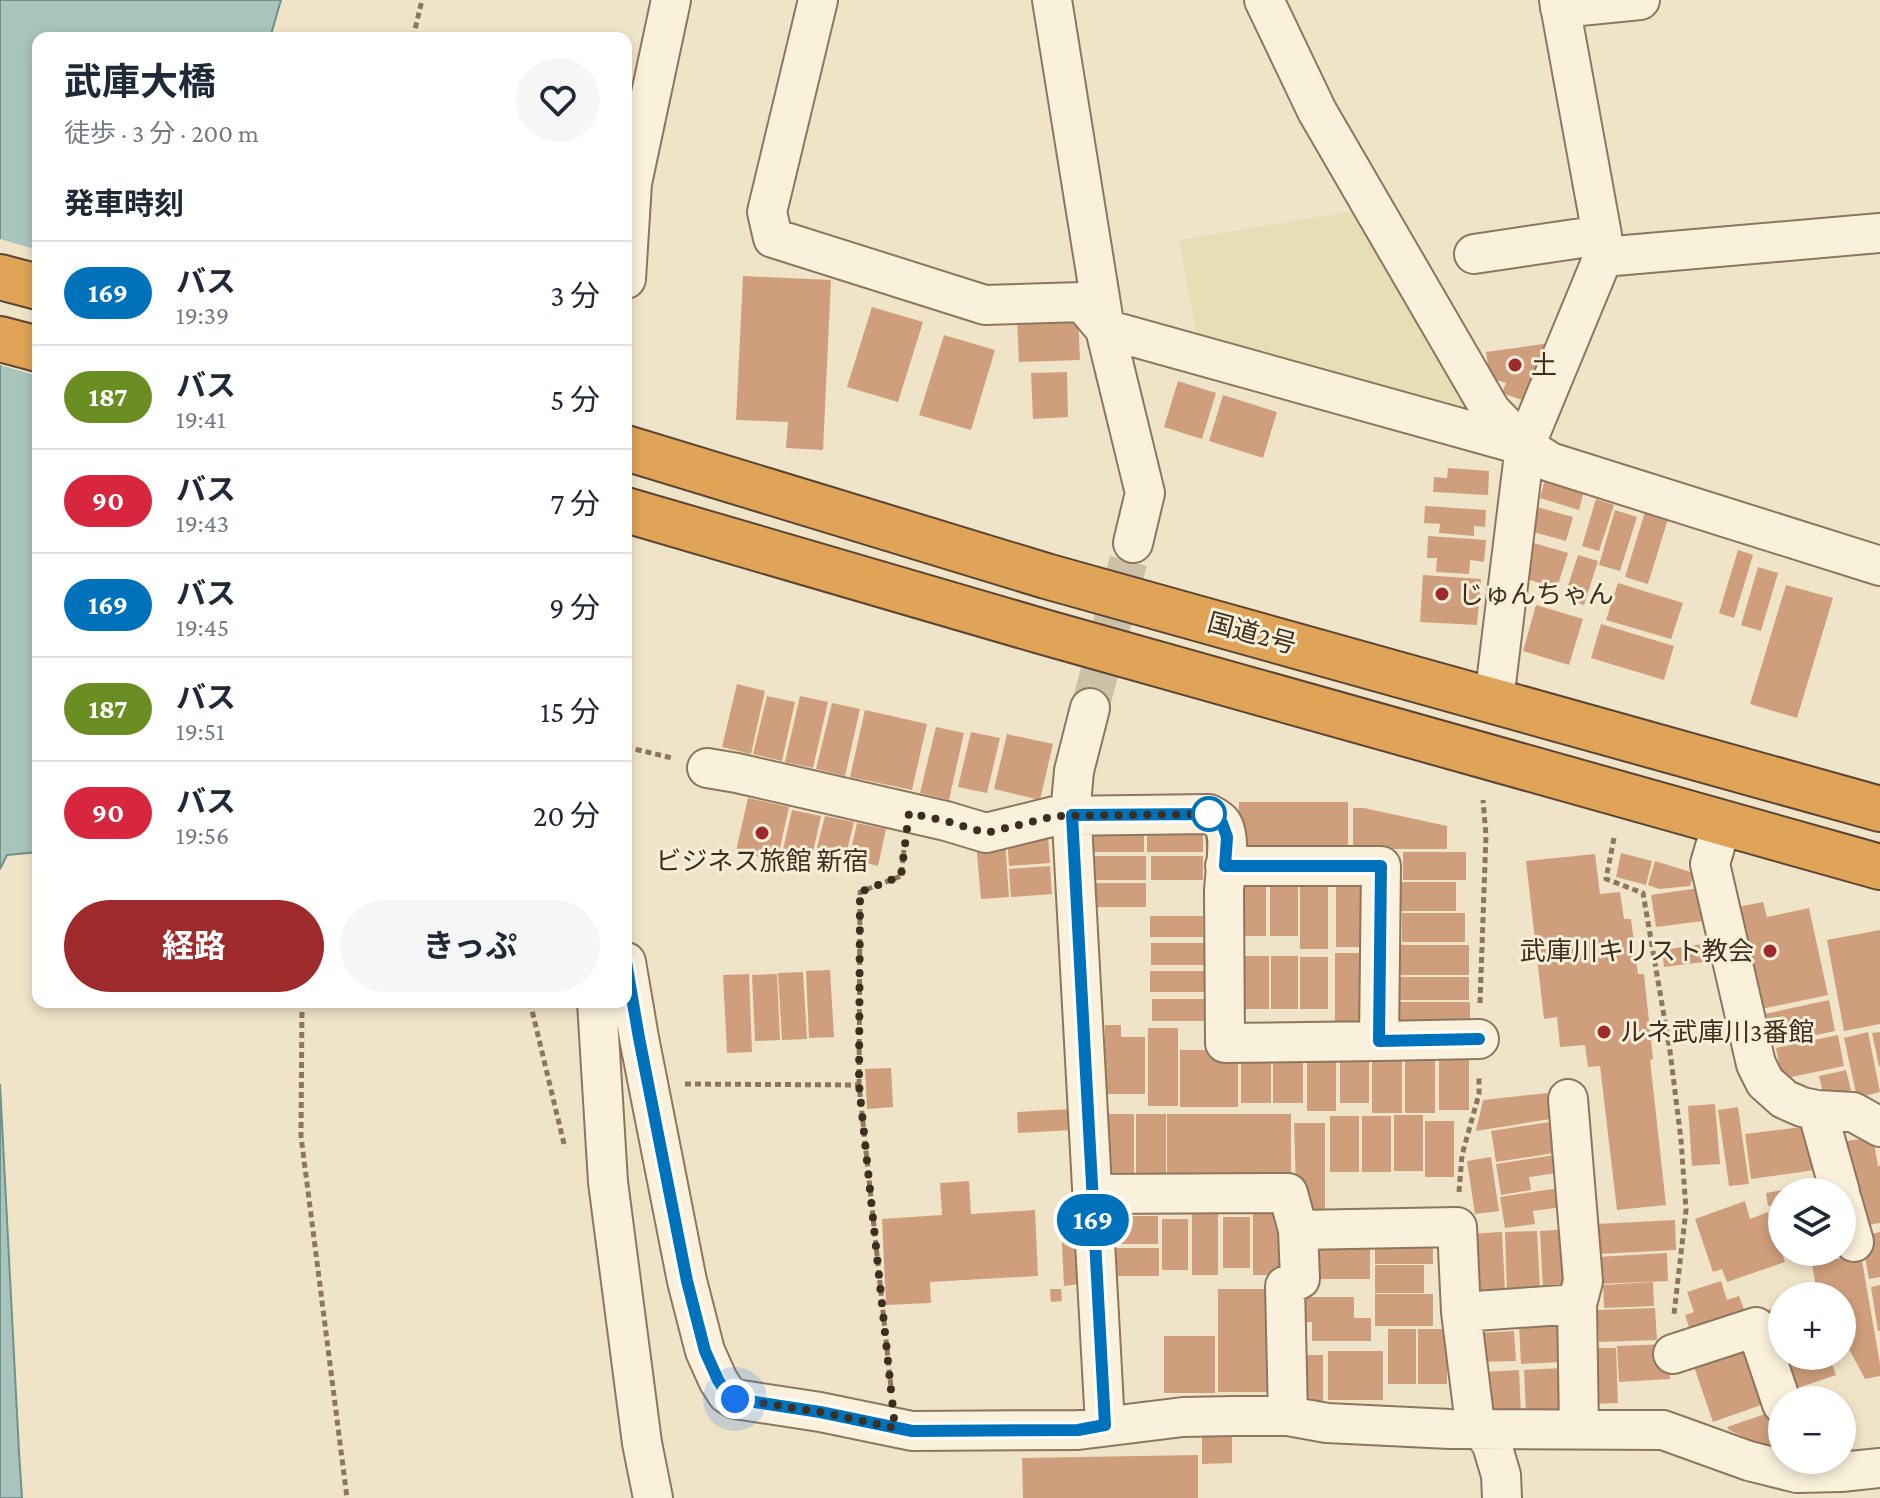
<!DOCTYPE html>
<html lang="ja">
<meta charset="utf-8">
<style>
body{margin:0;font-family:"Crimson Pro","Noto Sans JP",serif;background:#f6f6f7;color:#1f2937;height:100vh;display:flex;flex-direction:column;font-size:30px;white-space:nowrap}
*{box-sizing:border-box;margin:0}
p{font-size:26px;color:#747a83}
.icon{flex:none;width:44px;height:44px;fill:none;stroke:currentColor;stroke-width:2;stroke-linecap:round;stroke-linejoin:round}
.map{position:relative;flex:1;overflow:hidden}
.details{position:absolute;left:32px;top:32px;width:600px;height:976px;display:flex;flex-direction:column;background:#fff;border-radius:16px;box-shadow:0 4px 12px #0003}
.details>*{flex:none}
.badge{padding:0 16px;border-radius:26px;font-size:28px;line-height:52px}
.controls{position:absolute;left:1768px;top:1178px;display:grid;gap:16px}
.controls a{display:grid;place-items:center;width:88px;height:88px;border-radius:50%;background:#fff;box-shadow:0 4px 12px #0003;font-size:40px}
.you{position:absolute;width:40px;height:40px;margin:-20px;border:6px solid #fff;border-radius:50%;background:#1a73e8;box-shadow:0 0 0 12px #1a73e833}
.map>.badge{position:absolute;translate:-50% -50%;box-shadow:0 0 0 4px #fff}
h2{padding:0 32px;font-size:30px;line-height:72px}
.round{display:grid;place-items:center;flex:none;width:84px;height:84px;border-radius:42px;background:#f6f6f7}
.headline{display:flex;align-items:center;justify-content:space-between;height:136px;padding:0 32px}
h1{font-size:38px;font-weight:700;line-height:60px}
.cta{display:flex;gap:16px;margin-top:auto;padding:16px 32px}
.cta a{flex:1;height:92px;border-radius:48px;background:#9e2a2b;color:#fff;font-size:32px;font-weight:700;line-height:92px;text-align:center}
.cta a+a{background:#f6f6f7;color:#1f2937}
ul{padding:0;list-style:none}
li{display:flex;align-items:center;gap:24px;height:104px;padding:0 32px;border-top:2px solid #e0e1e3}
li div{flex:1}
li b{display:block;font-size:30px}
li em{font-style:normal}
li .badge{min-width:88px;font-weight:700;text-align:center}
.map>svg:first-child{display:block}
.farmland{fill:#e6deb5}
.water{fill:#a9c4bc;stroke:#6f938a;stroke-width:2}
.pier{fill:#f0e4c8}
.building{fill:#cf9f7d}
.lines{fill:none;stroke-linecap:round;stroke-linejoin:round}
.minor-tunnel{stroke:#ccc0a6;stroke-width:38;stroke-dasharray:38 19;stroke-linecap:butt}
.minor-casing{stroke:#8d765c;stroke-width:42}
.highway-casing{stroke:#5b4430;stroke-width:48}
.path{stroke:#8d765c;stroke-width:5;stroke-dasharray:6 4;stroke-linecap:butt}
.minor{stroke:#faf1dc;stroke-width:38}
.highway{stroke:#e0a458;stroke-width:44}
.line-casing{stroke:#fff;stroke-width:18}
.line{stroke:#0072bc;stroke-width:12}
.walk{stroke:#3d2e20;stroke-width:8;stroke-dasharray:0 14.4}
.poi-dot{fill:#9e2a2b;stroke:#f7eed8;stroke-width:3}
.stop-dot{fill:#fff;stroke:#0072bc;stroke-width:4}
.labels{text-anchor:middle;stroke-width:6;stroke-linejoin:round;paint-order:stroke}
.poi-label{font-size:26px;fill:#3d2e20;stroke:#f7eed8;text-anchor:start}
.street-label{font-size:26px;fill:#3d2e20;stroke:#f7eed8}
</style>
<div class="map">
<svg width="1880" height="1498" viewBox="0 0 1880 1498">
<rect width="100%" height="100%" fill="#f0e4c8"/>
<path class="farmland" d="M1354 211 1475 408 1466 415 1197 336 1179 240Z"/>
<path class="water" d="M0 0H281L270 38H38V852L7 855 0 869Z
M0 1084 19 1452 22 1498H0Z"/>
<path class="pier" d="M0 239 38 250V376L0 365Z"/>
<path class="building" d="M743 276 831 280 823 450 786 448 788 422 736 420Z
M872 307 923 322 898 402 847 387Z
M1078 317 1080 360 1019 362 1017 320Z
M944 335 995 350 971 430 919 415Z
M1550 343 1528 402 1502 393 1506 383 1490 378 1486 352Z
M1067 372 1068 417 1033 419 1031 373Z
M1178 381 1216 393 1202 439 1164 427Z
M1223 395 1277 412 1263 458 1209 441Z
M1448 468 1489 471 1488 495 1433 492 1434 477 1447 478Z
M1545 479 1584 491 1579 510 1540 498Z
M1596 499 1614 505 1599 551 1582 546Z
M1425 506 1486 510 1485 527 1474 526V536L1439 533 1440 524 1424 523Z
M1537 507 1573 517 1566 541 1530 531Z
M1615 510 1637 517 1620 571 1599 565Z
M1645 512 1668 519 1648 584 1625 577Z
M1428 536 1486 540 1484 562 1470 560 1469 574 1436 572 1437 558H1427Z
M1534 543 1568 553 1557 588 1523 578Z
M1738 550 1753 555 1734 618 1719 613Z
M1578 555 1598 561 1584 605 1564 598Z
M1758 567 1778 573 1761 631 1741 625Z
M1423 575 1481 579 1477 625 1420 622Z
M1618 583 1683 603 1671 639 1606 620Z
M1786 585 1833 598 1797 718 1750 704Z
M1536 605 1583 619 1569 665 1523 651Z
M1601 624 1674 646 1664 680 1591 658Z
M737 684 765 691 751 754 722 747Z
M767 696 795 702 782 761 753 754Z
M800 696 828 702 813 768 785 762Z
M832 703 860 709 845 776 816 769Z
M865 710 927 724 912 790 850 777Z
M936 727 964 733 949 800 920 793Z
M971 732 1000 738 987 793 958 787Z
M1007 734 1053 744 1040 800 994 789Z
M748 798 789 807 777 861 736 851Z
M1239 802H1348V849H1239Z
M1353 808H1364L1447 826V849H1353Z
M792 810 821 816 809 870 780 863Z
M825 816 854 822 845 859 816 852Z
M857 823 886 829 878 866 849 859Z
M1088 828H1144V852H1088Z
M1147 828H1203V852H1147Z
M1048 835 1050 863 1009 866 1007 838Z
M1005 840 1009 897 981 899 976 842Z
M1403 852H1466V880H1403Z
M1621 853 1652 861 1646 885 1616 877Z
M1595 854 1600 894 1620 892 1624 919H1631L1638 974H1644L1653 1059 1650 1060 1666 1205 1617 1210 1600 1066 1588 1067 1585 1045 1560 1047 1557 1017 1544 1019 1526 861Z
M1089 856H1146V880H1089Z
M1151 856H1203V880H1151Z
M1655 861 1694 873 1690 886 1659 889 1648 885Z
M1050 866 1052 894 1011 897 1009 869Z
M1300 880H1328V949H1300Z
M1336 880H1364V947H1336Z
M1392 882H1456V911H1392Z
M1088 883H1146V907H1088Z
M1270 883H1298V936H1270Z
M1239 884H1266V936H1239Z
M1699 888 1703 921 1656 927 1651 895Z
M1763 902 1767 917 1809 908 1828 995 1756 1010 1733 908Z
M1402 913H1465V942H1402Z
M1150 916H1203V937H1150Z
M1880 930V1024L1844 1031 1827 940Z
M1151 943H1204V965H1151Z
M1709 943 1712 961 1664 967 1662 950Z
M1391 945H1469V975H1391Z
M1335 953H1365V1021H1335Z
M1241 956H1269V1009H1241Z
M1271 956H1298V1009H1271Z
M1300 957H1328V1009H1300Z
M830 970 834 1037 809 1038 806 971Z
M1150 971H1204V992H1150Z
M803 972 807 1039 782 1040 778 973Z
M749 974 752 1052 727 1053 723 975Z
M777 974 780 1040 755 1041 752 975Z
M1391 977H1469V1000H1391Z
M1152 999H1205V1021H1152Z
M1829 1000 1835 1031 1767 1046 1760 1015Z
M1392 1002H1470V1029H1392Z
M1105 1025H1121V1037H1145V1094H1105Z
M1148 1028H1178V1106H1148Z
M1868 1032 1880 1092 1857 1098 1844 1038Z
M1880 1032V1066H1879L1872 1033Z
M1838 1035 1844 1066 1782 1079 1776 1048Z
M1180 1050H1238V1107H1180Z
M1439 1052H1469V1110H1439Z
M1307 1053H1336V1111H1307Z
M1241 1055H1271V1103H1241Z
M1273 1055H1303V1103H1273Z
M1372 1055H1402V1113H1372Z
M1405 1055H1435V1113H1405Z
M1340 1059H1369V1103H1340Z
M891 1068 893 1107 867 1109 865 1069Z
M1846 1070 1851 1090 1824 1096 1819 1076Z
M1547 1093 1550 1119 1476 1131 1483 1100Z
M1715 1104 1720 1164 1692 1166 1688 1106Z
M1738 1107 1749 1184 1729 1186 1718 1110Z
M1072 1109 1073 1130 1018 1133 1017 1112Z
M1105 1114H1134V1176H1105Z
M1136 1114H1166V1176H1136Z
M1167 1114H1291V1176H1167Z
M1394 1115H1423V1171H1394Z
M1330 1116H1359V1172H1330Z
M1362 1116H1391V1172H1362Z
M1425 1121H1454V1177H1425Z
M1549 1122 1554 1153 1496 1162 1491 1131Z
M1294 1123H1325V1210H1301L1296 1188Z
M1809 1126 1815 1170 1751 1179 1745 1134Z
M1873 1137 1878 1166H1880V1223L1862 1226 1847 1141Z
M1555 1155 1557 1173 1529 1177 1531 1190 1501 1195 1496 1164Z
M1491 1157 1499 1211 1475 1214 1467 1161Z
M969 1181 971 1214 1035 1210 1038 1276 930 1282 931 1303 886 1305 882 1219 942 1215 940 1183Z
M1827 1182 1828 1192H1782V1215L1776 1217 1773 1205 1768 1206 1766 1193Z
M1559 1188 1562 1207 1533 1211 1535 1224 1505 1228 1500 1197Z
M1745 1201 1750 1219 1768 1212 1785 1262 1727 1282 1722 1269 1713 1272 1695 1219Z
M1253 1211H1288V1275H1253Z
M1192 1213H1218V1275H1192Z
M1109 1216H1158V1244H1109Z
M1223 1217H1250V1268H1223Z
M1162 1219H1188V1270H1162Z
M1675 1220 1676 1250 1598 1254 1596 1224Z
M1076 1223 1079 1284 1064 1286 1061 1224Z
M1570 1229 1572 1288 1543 1289 1540 1231Z
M1537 1231 1540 1289 1507 1291 1505 1232Z
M1502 1232 1505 1291 1472 1293 1469 1234Z
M1880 1232V1277L1869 1279 1861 1236Z
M1312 1238H1370V1279H1312Z
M1375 1239H1433V1264H1375Z
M1110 1248H1159V1276H1110Z
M1667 1253 1668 1281 1598 1284 1597 1257Z
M1861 1255 1880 1364V1376L1865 1379 1842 1336V1296H1820L1816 1288 1812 1263Z
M1375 1265H1424V1293H1375Z
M1721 1281 1727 1300 1739 1296 1747 1317 1692 1336 1685 1315 1694 1312 1687 1292Z
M1653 1282 1654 1306 1604 1308 1603 1285Z
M1880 1285V1331H1878L1871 1287Z
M1050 1289H1061L1062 1301 1051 1302Z
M1218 1289H1275V1392H1218Z
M1375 1294H1433V1326H1375Z
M1298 1297H1354V1318H1371V1341H1312V1322H1298Z
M1782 1305V1356H1829L1836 1375 1792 1390 1765 1311Z
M1655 1308 1657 1340 1599 1342 1597 1310Z
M1560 1324 1563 1362 1521 1364 1519 1325Z
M1388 1329H1416V1384H1388Z
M1418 1329H1447V1384H1418Z
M1514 1331 1516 1361 1478 1362 1476 1333Z
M1164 1336H1215V1393H1164Z
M1743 1343 1764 1404 1713 1422 1692 1361Z
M1668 1344 1670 1379 1619 1382 1617 1346Z
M1589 1348H1616L1618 1403 1592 1404Z
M1328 1351H1383V1400H1328Z
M1296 1355H1323V1401H1296Z
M1562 1368 1564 1414 1526 1415 1524 1370Z
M1519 1370 1521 1415 1483 1416 1481 1372Z
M1768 1413 1781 1451 1777 1452 1729 1430 1727 1427Z
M1232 1432V1463L1202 1464V1433Z
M1198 1455V1498H1023L1022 1458Z"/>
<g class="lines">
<path class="minor-tunnel" d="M1090 708 1133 543"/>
<defs>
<path id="minor" d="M818 0 767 212 773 238 985 305 1082 302 1105 329 1525 446
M1052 0 1105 329 1145 493 1133 543
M1264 0 1317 111 1491 411 1525 446 1550 462 1880 566
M1560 8 1640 0
M1474 254 1602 235
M1603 257 1880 233
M626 279 632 183 671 0
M1494 700 1525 446 1603 257 1602 235 1559 0
M1090 708 1074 771 1071 804 1105 1425
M707 768 737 773 946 821 986 833 1055 816 1209 814C1213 816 1217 818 1221 822 1232 834 1225 873 1224 890L1225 1043 1379 1041 1381 866H1225
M1722 823 1710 864 1756 1064 1765 1082 1784 1099 1802 1107 1817 1110 1853 1112 1880 1127
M626 962 639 1038 687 1281 705 1351 718 1380 727 1394 735 1399 820 1412 912 1431 1078 1430 1183 1417 1234 1416H1288L1327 1423 1450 1429 1663 1430 1749 1461 1797 1473 1841 1472 1880 1468
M597 1002 608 1182 642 1443 653 1498
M1379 1041 1479 1039
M1568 1099 1583 1281 1577 1304
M1817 1110 1840 1192
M1092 1194 1288 1193 1298 1230 1300 1279 1285 1286 1288 1416
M1842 1200 1854 1242
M1298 1230 1457 1227 1461 1312 1474 1416 1492 1445 1501 1475 1502 1498
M1461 1312 1577 1304 1579 1429
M1673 1354 1756 1327 1782 1404"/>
<path id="highway" d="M0 277 38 287
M0 339 38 349
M626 448 1046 576 1880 809
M626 510 1044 632 1880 867"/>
</defs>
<use href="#minor" class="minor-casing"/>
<use href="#highway" class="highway-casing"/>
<path class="path" d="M413 38 422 0
M626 747 672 758
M1614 838 1606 879 1643 893 1670 1051 1681 1140 1686 1210 1674 1314
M302 1002 301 1136 347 1498
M530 1002 565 1148
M1480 1003 1486 835 1483 800
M685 1084 859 1085 891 1387
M859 1085 860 892 901 876 904 850
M1459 1192 1462 1155 1479 1094V1077"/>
<use href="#minor" class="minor"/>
<use href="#highway" class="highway"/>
</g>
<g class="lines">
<defs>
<path id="line" d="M626 962 639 1038 687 1281 705 1351 718 1380 727 1394 735 1399 820 1412 912 1431 1078 1430 1105 1425 1072 815 1209 814 1222 823 1227 837 1225 866H1381L1379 1041 1479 1039"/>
</defs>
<use href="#line" class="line-casing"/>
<use href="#line" class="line"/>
<path class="walk" d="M735 1399 820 1412 895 1428 859 1085 860 892 901 876 909 813 946 821 986 833 1055 816 1209 814"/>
</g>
<g class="poi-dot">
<circle cx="1515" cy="365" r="8"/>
<circle cx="1442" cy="594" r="8"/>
<circle cx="762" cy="833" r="8"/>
<circle cx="1770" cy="951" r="8"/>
<circle cx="1604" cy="1032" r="8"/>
</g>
<circle class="stop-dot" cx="1209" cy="814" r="16"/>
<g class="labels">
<g class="poi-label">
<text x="1531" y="374">土</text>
<text x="1458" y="603">じゅんちゃん</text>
<text x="762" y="870" text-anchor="middle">ビジネス旅館 新宿</text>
<text x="1754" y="960" text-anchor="end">武庫川キリスト教会</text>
<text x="1620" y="1041">ルネ武庫川3番館</text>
</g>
<g class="street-label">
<text transform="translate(1252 633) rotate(15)" y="9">国道2号</text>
</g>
</g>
</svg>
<div class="controls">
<a><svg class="icon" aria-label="layers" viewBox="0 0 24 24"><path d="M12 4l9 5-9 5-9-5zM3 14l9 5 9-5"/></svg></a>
<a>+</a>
<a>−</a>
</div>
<div class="you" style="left:735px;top:1399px"></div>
<b class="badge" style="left:1093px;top:1220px;background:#0072bc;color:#fff">169</b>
<section class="details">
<div class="headline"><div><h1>武庫大橋</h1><p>徒歩 · 3 分 · 200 m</p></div><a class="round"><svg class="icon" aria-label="heart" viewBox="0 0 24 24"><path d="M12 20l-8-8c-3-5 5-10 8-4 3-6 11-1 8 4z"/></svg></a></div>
<h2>発車時刻</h2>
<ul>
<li><span class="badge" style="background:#0072bc;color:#fff">169</span><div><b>バス</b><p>19:39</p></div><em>3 分</em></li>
<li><span class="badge" style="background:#6b8e23;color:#fff">187</span><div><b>バス</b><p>19:41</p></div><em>5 分</em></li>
<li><span class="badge" style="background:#d7263d;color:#fff">90</span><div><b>バス</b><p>19:43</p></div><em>7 分</em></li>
<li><span class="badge" style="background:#0072bc;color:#fff">169</span><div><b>バス</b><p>19:45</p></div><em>9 分</em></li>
<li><span class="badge" style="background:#6b8e23;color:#fff">187</span><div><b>バス</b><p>19:51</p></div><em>15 分</em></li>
<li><span class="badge" style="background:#d7263d;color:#fff">90</span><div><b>バス</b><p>19:56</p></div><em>20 分</em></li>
</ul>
<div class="cta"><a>経路</a><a>きっぷ</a></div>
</section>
</div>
